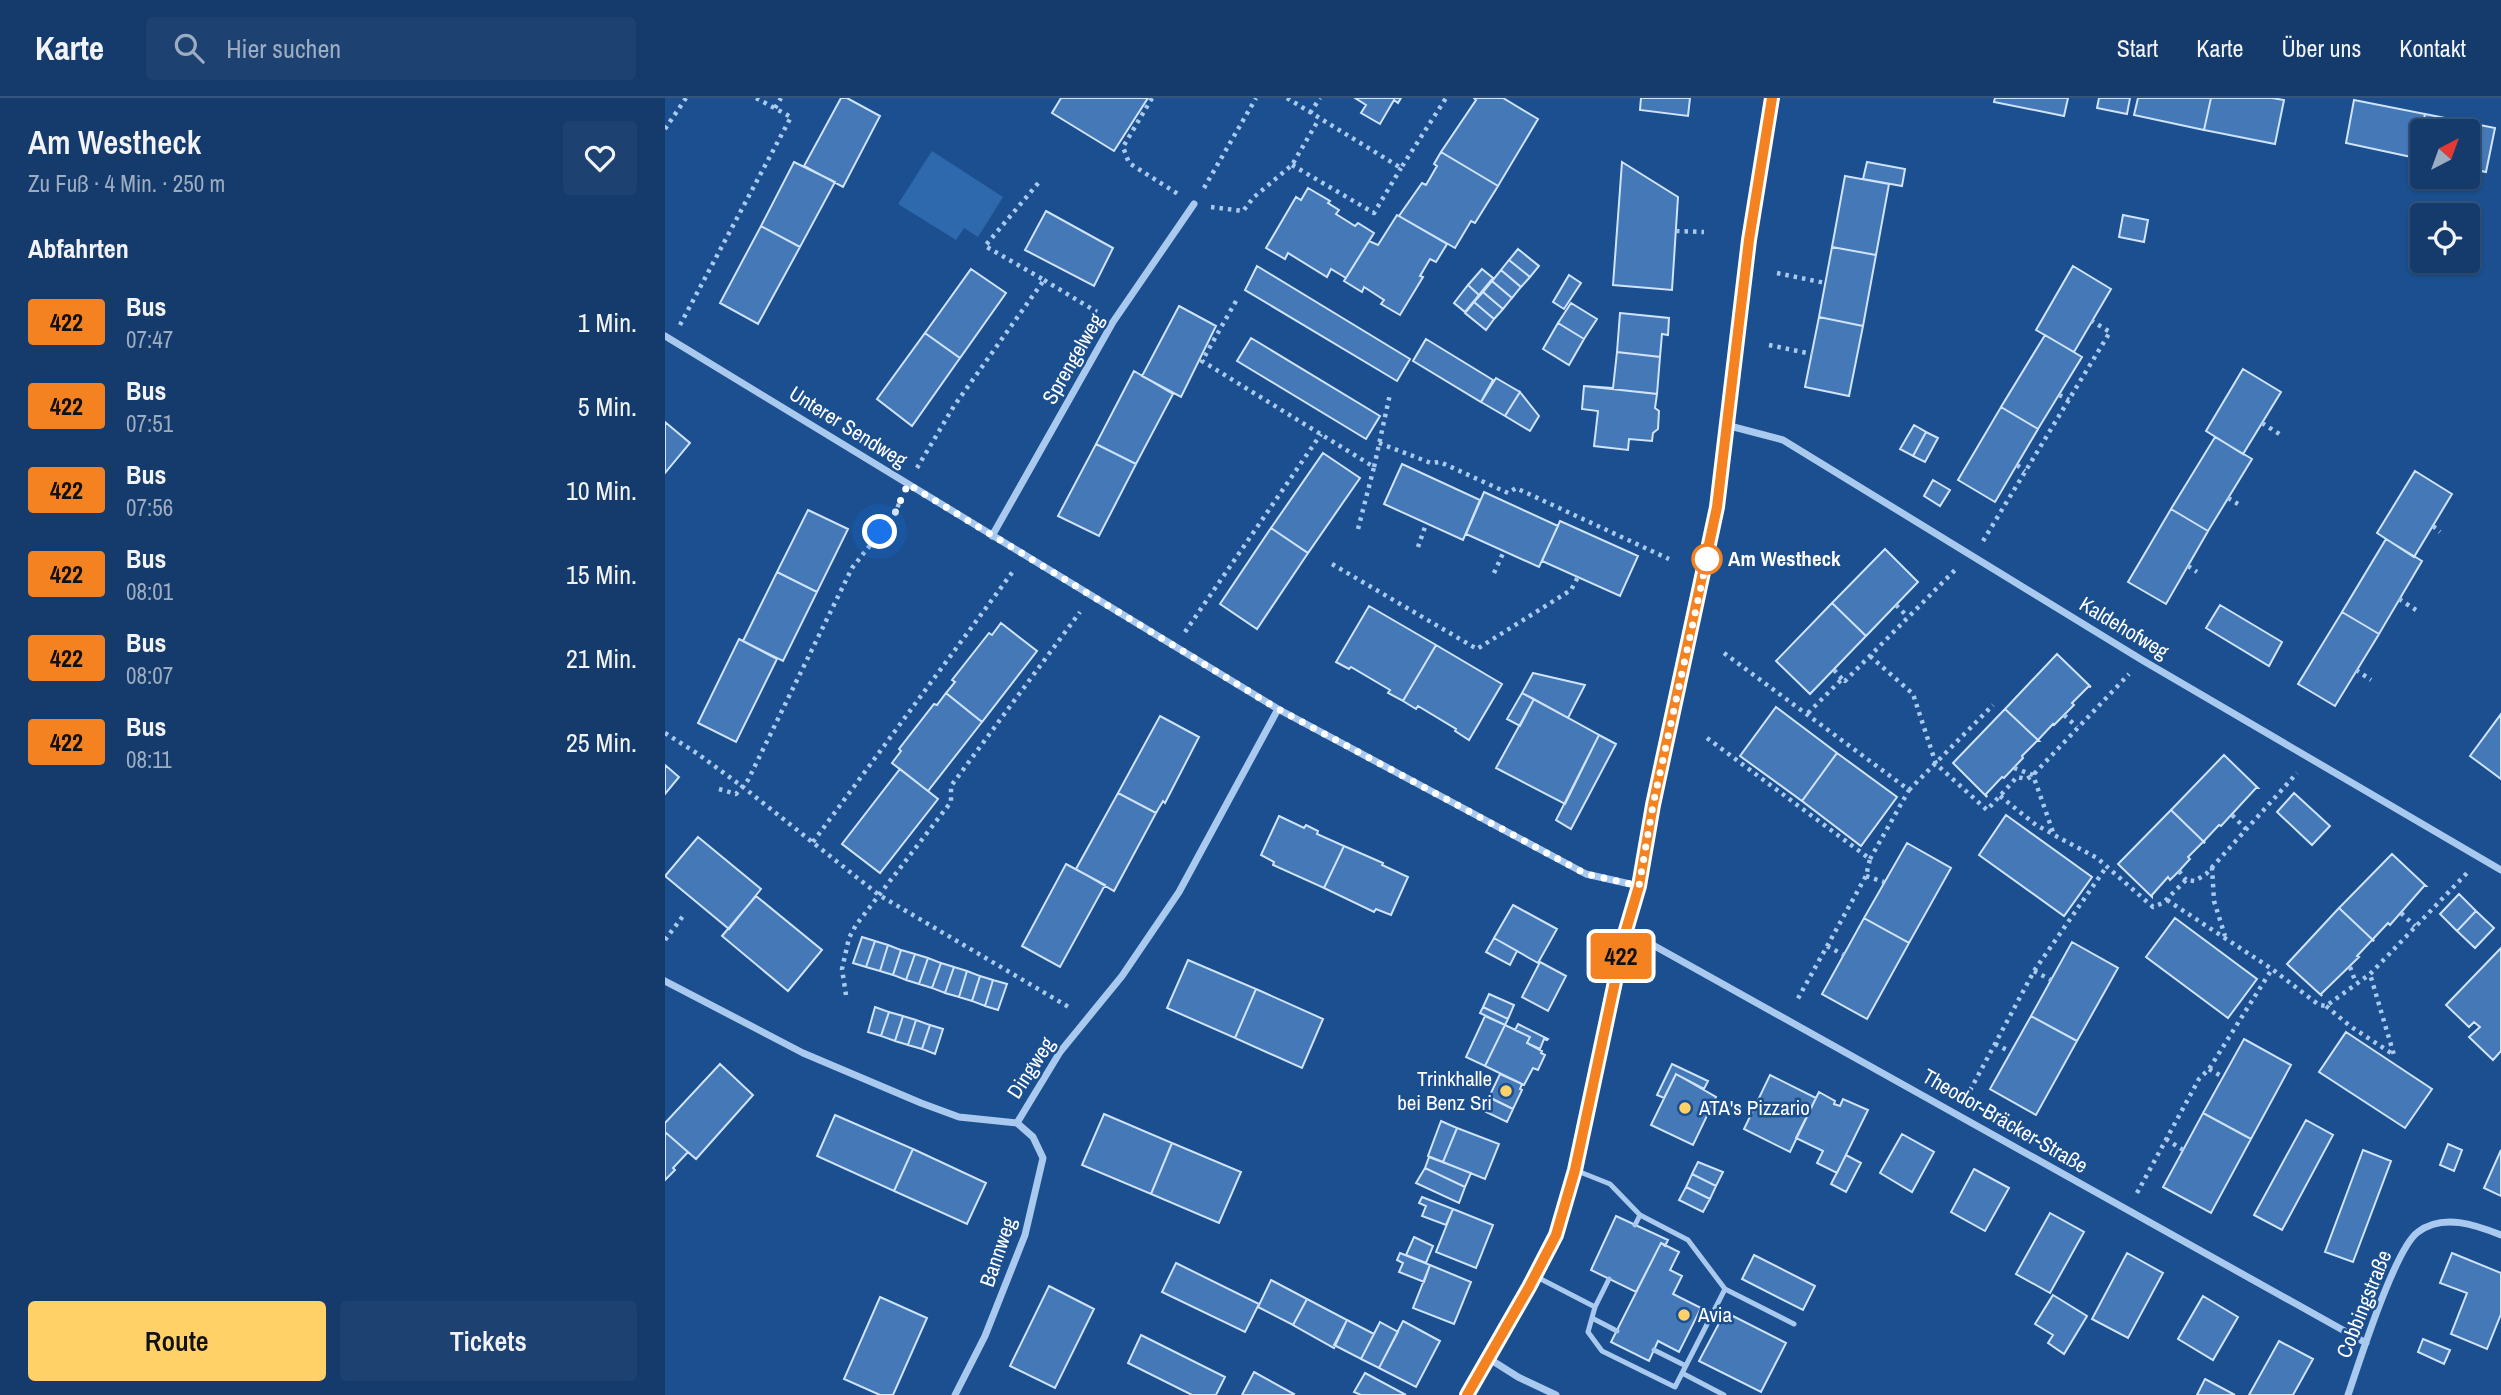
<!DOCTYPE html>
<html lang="de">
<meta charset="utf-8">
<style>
body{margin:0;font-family:"Archivo Narrow",sans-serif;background:#1d4271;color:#f1f3f6;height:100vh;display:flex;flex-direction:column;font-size:26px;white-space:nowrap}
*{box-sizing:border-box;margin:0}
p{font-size:23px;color:#9dadc1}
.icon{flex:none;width:38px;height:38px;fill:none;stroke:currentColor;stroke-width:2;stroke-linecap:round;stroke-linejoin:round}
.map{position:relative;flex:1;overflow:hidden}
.panel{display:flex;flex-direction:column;background:#143b6b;width:665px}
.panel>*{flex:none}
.badge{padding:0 14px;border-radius:5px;font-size:24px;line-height:46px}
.needle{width:46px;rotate:41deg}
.buttons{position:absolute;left:1745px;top:21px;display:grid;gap:14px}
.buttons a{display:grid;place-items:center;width:70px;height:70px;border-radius:7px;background:#143b6b;box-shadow:0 2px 5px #0004,0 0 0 2px #33557e;font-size:35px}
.you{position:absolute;width:35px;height:35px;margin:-18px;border:5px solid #fff;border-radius:50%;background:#1a73e8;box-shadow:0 0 0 10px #1a73e833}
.map>.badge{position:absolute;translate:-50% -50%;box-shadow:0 0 0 4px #fff}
h2{padding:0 28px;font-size:26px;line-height:63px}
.round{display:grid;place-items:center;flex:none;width:74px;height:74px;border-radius:7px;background:#1d4271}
.headline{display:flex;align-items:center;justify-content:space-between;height:119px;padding:0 28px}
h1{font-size:33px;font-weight:600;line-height:52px}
.cta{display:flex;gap:14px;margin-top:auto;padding:14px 28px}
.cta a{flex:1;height:80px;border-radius:7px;background:#ffd166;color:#111;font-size:28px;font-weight:600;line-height:80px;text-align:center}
.cta a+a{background:#1d4271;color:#f1f3f6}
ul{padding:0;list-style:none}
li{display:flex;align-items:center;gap:21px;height:84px;padding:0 28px}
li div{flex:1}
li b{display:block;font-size:26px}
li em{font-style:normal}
li .badge{min-width:77px;font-weight:700;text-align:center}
header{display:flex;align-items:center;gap:42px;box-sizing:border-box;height:98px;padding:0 35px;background:#143b6b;border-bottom:2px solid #33557e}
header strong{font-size:33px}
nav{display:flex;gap:38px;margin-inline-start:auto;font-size:24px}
.search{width:490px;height:63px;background:#1d4271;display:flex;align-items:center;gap:18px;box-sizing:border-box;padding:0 24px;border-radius:7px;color:#9dadc1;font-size:26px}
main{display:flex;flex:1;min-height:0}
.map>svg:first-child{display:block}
.green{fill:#2e69ad}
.building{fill:#4478b7;stroke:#cfe3fa;stroke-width:2}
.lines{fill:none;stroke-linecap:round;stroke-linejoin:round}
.path{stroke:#a9c9ee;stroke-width:4.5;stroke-dasharray:3.5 5;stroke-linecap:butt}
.service{stroke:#a9c9ee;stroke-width:5}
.minor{stroke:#a9c9ee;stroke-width:7}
.line-casing{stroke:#fff;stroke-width:16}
.line{stroke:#f58220;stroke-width:10}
.walk{stroke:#fff;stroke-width:7;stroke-dasharray:0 12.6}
.stop-dot{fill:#fff;stroke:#f58220;stroke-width:3.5}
.poi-dot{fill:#ffd166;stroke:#1b4f8f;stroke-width:2.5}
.labels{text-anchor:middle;stroke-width:5;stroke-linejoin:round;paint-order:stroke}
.street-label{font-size:21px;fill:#fff;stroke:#1b4f8f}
.stop-label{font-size:21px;font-weight:bold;fill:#fff;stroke:#1b4f8f;text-anchor:start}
.poi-label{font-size:21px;fill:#fff;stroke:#1b4f8f;text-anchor:start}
</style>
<header>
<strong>Karte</strong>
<div class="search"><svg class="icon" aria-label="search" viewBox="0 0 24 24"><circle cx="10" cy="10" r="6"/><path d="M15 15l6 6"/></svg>Hier suchen</div>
<nav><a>Start</a><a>Karte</a><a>Über uns</a><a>Kontakt</a></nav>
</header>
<main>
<section class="panel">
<div class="headline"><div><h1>Am Westheck</h1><p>Zu Fuß · 4 Min. · 250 m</p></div><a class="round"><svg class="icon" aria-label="heart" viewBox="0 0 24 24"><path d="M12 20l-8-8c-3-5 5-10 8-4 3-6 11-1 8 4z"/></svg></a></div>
<h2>Abfahrten</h2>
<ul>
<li><span class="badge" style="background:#f58220;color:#111">422</span><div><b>Bus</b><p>07:47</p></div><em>1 Min.</em></li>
<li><span class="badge" style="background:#f58220;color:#111">422</span><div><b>Bus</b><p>07:51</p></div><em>5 Min.</em></li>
<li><span class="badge" style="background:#f58220;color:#111">422</span><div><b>Bus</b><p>07:56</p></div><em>10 Min.</em></li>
<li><span class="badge" style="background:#f58220;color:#111">422</span><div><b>Bus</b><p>08:01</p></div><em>15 Min.</em></li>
<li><span class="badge" style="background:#f58220;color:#111">422</span><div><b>Bus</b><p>08:07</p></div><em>21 Min.</em></li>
<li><span class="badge" style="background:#f58220;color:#111">422</span><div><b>Bus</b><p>08:11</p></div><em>25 Min.</em></li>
</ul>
<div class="cta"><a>Route</a><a>Tickets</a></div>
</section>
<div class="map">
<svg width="1836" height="1297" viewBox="0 0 1836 1297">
<rect width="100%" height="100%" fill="#1b4f8f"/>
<path class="green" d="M267 53 338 99 313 139 299 130 291 142 233 106Z"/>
<path class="building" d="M176 0H182L215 18 178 89 139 68Z
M396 0H483L449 53 387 15Z
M690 0H736L733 5 729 2 715 26 696 15 701 7Z
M838 0 873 21 833 88 776 54 811 2 809 0Z
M976 0H1025L1023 18 975 12Z
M1330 0H1403L1399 18 1329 4Z
M1434 0H1465L1462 16 1432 10Z
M1473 0H1546L1539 32 1469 17Z
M1546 0H1607L1619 2 1610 46 1539 32Z
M1689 2 1760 16 1751 60 1681 45Z
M1760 16 1830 30 1821 74 1802 70V33H1757V61L1751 60Z
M776 54 833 88 810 125 806 123 790 150 734 118 757 85 761 87 772 68 769 66Z
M129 64 170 84 135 149 96 128Z
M957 64 1013 99 1007 192 948 187Z
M1202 64 1240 71 1237 88 1198 81Z
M1180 78 1224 86 1211 157 1167 149Z
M643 90 665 103 663 105 674 112 671 116 690 128 693 125 709 135 681 180 666 171 662 179 623 155 620 161 601 150 631 99 636 102Z
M381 113 448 150 429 188 360 152Z
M732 117 782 146 771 164 765 161 755 178 758 179 735 217 716 206 719 202 699 189 697 194 679 183 704 143 713 147Z
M1458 117 1483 122 1479 144 1454 139Z
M96 128 135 149 93 226 55 205Z
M1167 149 1211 157 1198 228 1154 219Z
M853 151 874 168 865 179 844 162Z
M844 162 865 179 856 189 836 172Z
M592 168 745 261 732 283 580 192Z
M1408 168 1446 191 1409 254 1371 232Z
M306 171 341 195 295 260 260 235Z
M817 171 828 180 814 197 803 187Z
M836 172 856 189 847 200 827 183Z
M904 177 916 185 899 211 888 204Z
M827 183 847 200 838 211 818 194Z
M803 187 814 197 800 214 789 205Z
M818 194 838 211 829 221 809 204Z
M809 204 829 221 821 232 800 215Z
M906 205 932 221 919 241 893 225Z
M514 208 551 228 516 299 477 278Z
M955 215 1004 220 1003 237 997 236 995 259 952 254Z
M1154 219 1198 228 1184 298 1140 289Z
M893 225 919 241 904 267 878 251Z
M260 235 295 260 247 328 212 301Z
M1380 237 1417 259 1373 331 1336 309Z
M586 240 715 318 701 341 572 263Z
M761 241 828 282 816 304 748 263Z
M952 254 995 259 992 296 919 288 948 290Z
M1578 271 1616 294 1578 356 1541 333Z
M469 273 508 296 471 366 431 346Z
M831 280 855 294 840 318 816 304Z
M919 288 992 296 990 310 994 313 993 331 988 335 987 343 964 341 963 352 929 348 933 313 917 311Z
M855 294 874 318 865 333 840 318Z
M1336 309 1373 331 1330 404 1293 382Z
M0 324 25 345 0 375Z
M1249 327 1261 334 1248 358 1235 351Z
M1261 334 1273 340 1260 364 1248 358Z
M1550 339 1587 361 1543 433 1506 411Z
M431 346 471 366 434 438 393 418Z
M658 355 695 380 643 455 606 430Z
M737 366 815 402 798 442 719 406Z
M1750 373 1787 396 1749 459 1712 435Z
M1268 382 1285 392 1275 408 1259 398Z
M819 394 893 428 874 469 801 436Z
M1506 411 1543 433 1501 506 1463 484Z
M143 412 183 431 152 494 112 474Z
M895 423 973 458 955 498 877 463Z
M606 430 643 455 592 531 555 506Z
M1721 441 1757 463 1714 536 1677 514Z
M1220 451 1253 484 1201 538 1167 505Z
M112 474 152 494 118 563 78 543Z
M1167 505 1201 538 1145 596 1111 563Z
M1555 507 1617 544 1604 568 1541 530Z
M704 508 771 547 738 603 723 595 725 592 686 569 684 571 671 564Z
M1677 514 1714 536 1670 608 1633 586Z
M336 525 372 553 317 624 281 595 290 584 287 582 324 535 327 537Z
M74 541 112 561 71 644 33 625Z
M771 547 837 586 804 642 790 633 791 631 753 608 751 611 738 603Z
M1392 556 1426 589 1424 588 1407 605 1409 607 1389 627 1388 626 1373 642 1374 643 1340 611Z
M868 575 920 587 903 620 857 595Z
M281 595 317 624 263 693 227 665 236 653 234 651 269 606 272 607Z
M857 595 869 601 855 628 842 621Z
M869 601 934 637 900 706 831 670Z
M1111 609 1172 655 1137 703 1075 658Z
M1340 611 1374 643H1372L1357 658 1358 660 1339 680 1337 679 1321 696 1322 699 1288 665Z
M1836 616V681L1805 658Z
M495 618 534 639 500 705 498 703 491 715 453 695Z
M934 637 951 646 906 731 891 722Z
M1172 655 1232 699 1196 748 1137 703Z
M1559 657 1593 690H1591L1556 728 1554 727 1539 743 1540 745 1506 712Z
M0 667 14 679 0 696Z
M235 671 273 701 215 775 177 746Z
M453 695 491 715 449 793 411 771Z
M1629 695 1665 728 1647 747 1612 714Z
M1506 712 1540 745 1538 744 1523 759 1525 761 1514 773 1505 782 1503 779 1487 797V799L1453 766Z
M1341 717 1427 779 1399 818 1314 757Z
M614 718 639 730 641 727 653 733 652 736 679 748 659 790 608 767 609 764 596 757Z
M33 739 96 791 64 831 0 778Z
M1242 745 1286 770 1244 845 1199 820Z
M679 748 718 765 717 767 743 779 726 817 711 811 709 814 659 790Z
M1727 756 1761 788H1759L1725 827 1723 825 1708 841 1709 843 1674 810Z
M401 766 440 787 395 869 357 848Z
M1794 796 1811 813 1792 833 1775 816Z
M91 798 157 852 123 893 57 838Z
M848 807 892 831 873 865 829 840Z
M1674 810 1709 843 1707 842 1692 858 1694 859 1656 896 1657 898 1622 866Z
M1811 813 1829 830 1810 850 1792 833Z
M1199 820 1244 845 1202 921 1157 896Z
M1510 820 1592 881 1563 920 1481 859Z
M197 839 210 843 201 869 188 865Z
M829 840 852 853 845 867 821 854Z
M210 843 223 847 215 873 201 869Z
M1407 844 1453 870 1412 943 1366 918Z
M223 847 236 852 228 877 215 873Z
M1836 850V953L1828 962 1804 939 1815 929 1809 924 1804 929 1781 907Z
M236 852 250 856 241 882 228 877Z
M250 856 263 860 254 886 241 882Z
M263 860 276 865 267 890 254 886Z
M523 862 591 891 570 940 502 910Z
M875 864 901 878 883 913 857 899Z
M276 865 289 869 280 895 267 890Z
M289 869 302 873 294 899 280 895Z
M302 873 315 878 307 903 294 899Z
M315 878 328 882 320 908 307 903Z
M328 882 342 886 333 912 320 908Z
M591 891 658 921 637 970 570 940Z
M824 896 849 907 843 921 818 909Z
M210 909 224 914 216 938 203 934Z
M818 909 843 921 840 927 815 915Z
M224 914 238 918 230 943 216 938Z
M238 918 251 922 243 947 230 943Z
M820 918 840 927 820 968 801 959Z
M1366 918 1412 943 1371 1017 1325 991Z
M251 922 265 927 257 951 243 947Z
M853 926 883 941 882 942 879 941 875 951 862 945 865 939 850 932Z
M265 927 278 931 270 956 257 951Z
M840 927 865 939 862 945 877 953 876 955 880 957 873 972 868 970 859 987 820 968Z
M1681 934 1767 991 1740 1030 1654 974Z
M1579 941 1626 967 1586 1041 1538 1015Z
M55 966 88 997 31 1061 0 1034V1025Z
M1007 966 1043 983 1039 991 1011 976 999 1000 992 997Z
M835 976 857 986 855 991 857 992 848 1011 824 999Z
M1011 976 1051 999 1028 1047 986 1027Z
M1105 977 1151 1000 1125 1054 1079 1031Z
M1154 994 1170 1003 1169 1006 1175 1008 1178 1001 1203 1012 1172 1075 1152 1065 1158 1053 1131 1040Z
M823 999 848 1011 842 1024 817 1012Z
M1538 1015 1586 1041 1546 1115 1498 1089Z
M439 1016 507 1045 486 1096 417 1067Z
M170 1017 248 1051 229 1093 152 1058Z
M1641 1022 1668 1037 1617 1132 1589 1117Z
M776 1023 792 1030 778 1064 763 1058Z
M792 1030 834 1046 820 1081 778 1064Z
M0 1034 23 1054 8 1070 10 1072 0 1082Z
M1237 1036 1269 1054 1247 1094 1215 1075Z
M507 1045 576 1074 554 1125 486 1096Z
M1783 1046 1797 1052 1789 1073 1775 1067Z
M248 1051 321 1085 302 1126 229 1093Z
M1698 1052 1726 1063 1688 1164 1660 1154Z
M1836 1052V1098L1819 1090Z
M1181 1057 1196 1065 1181 1094 1166 1086Z
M764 1059 806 1075 800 1089 760 1070Z
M1033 1064 1058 1074 1051 1088 1027 1076Z
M760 1070 800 1089 794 1105 751 1085Z
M1309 1071 1344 1090 1320 1133 1286 1114Z
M1027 1076 1051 1088 1045 1101 1021 1089Z
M1021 1089 1045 1101 1038 1114 1014 1102Z
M757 1099 788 1111 781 1127 757 1118 761 1108 754 1105Z
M788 1111 828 1127 811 1170 771 1154Z
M1385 1115 1419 1134 1385 1195 1351 1176Z
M951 1118 1003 1142 1000 1148 996 1145 971 1194 926 1172Z
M749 1139 768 1148 761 1165 741 1157Z
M996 1145 1014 1154 1005 1172 1017 1178 1008 1196 1036 1210 1014 1254 993 1243 984 1263 946 1244Z
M735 1155 765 1167 759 1184 734 1174 738 1165 732 1162Z
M1462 1155 1498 1175 1463 1240 1427 1221Z
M1787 1155 1836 1175V1216L1822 1251 1786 1236 1802 1195 1775 1185Z
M1089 1157 1150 1188 1138 1212 1077 1181Z
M511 1165 594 1206 580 1234 497 1194Z
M765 1167 806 1184 789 1226 748 1210Z
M606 1182 642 1201 628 1227 593 1209Z
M384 1188 429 1211 390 1290 345 1268Z
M1388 1197 1422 1218 1399 1256 1383 1245 1388 1237 1370 1226Z
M1538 1198 1573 1219 1548 1262 1513 1241Z
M215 1199 262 1220 228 1297H215L179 1281Z
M642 1201 682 1222 669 1250 628 1227Z
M1060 1214 1121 1245 1096 1294 1034 1263Z
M682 1222 709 1236 696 1261 669 1247Z
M738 1223 775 1243 751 1289 714 1270Z
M715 1224 733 1234 714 1270 696 1261Z
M476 1237 560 1279 551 1297H527L463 1265Z
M1758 1241 1785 1252 1779 1266 1753 1254Z
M1614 1243 1648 1261 1628 1297H1584Z
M589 1274 629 1296 628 1297H577Z
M700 1275 741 1297H696L689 1294Z
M1540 1281 1570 1297H1532Z"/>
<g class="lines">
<path class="path" d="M487 0 458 49 464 65 513 96
M622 0 736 70 781 0
M110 10 116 0
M645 15 655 0
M0 31 21 0
M627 67 709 115 736 70
M539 90 591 0
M546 109 578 113 589 99 627 67 654 21
M1011 133 1039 134
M1112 175 1160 185
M379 182 432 214
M571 203 537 263 709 369 692 435
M15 227 126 19 91 0
M1104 247 1147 256
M1394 297 1404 302
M1597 325 1616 337
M714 345 766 365 775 364 843 395 851 390 1004 461
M1352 367 1360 373
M709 369 725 296
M252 370 289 308 379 182 320 148 375 83
M1563 400 1573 406
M1768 428 1775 434
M1318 443 1445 234 1427 223
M753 449 761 426
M667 466 812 551 906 492 913 479
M1523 468 1532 474
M829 475 839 453
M1734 501 1751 512
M1231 507 1243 519
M520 534 656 336
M1059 555 1244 692 1205 761
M1205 558 1248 596 1271 666 1322 712 1352 679 1362 681 1368 677 1464 576
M1169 572 1177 581
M1691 572 1706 582
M1143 615 1177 581 1180 583 1291 471
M1399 617 1412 629
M0 635 33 656 78 689 214 797 407 911
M1042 640 1205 761 1201 778 1131 904
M1349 670 1368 677 1389 737 1432 760 1488 809 1498 805 1521 782 1530 783 1541 776 1632 675
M54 691 71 696 83 682 187 470 230 416 235 403
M1244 692 1328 607
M1335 698 1371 727 1388 736
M1567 717 1581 731
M148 744 349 472
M1547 769 1549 803 1560 838
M1514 773 1521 782
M1201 778 1219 784
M1502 802 1607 871 1654 907 1661 908 1705 876 1802 775
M1736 815 1750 828
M0 842 18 818
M1162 848 1179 857
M1685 869 1691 885
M1369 873 1386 882
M181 897 177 871 184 840 191 827 286 704V688L415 514
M1661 908 1685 928 1729 957 1705 876
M1330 946 1346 954
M1544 971 1558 979
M1301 1000 1369 873 1442 768
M1501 1041 1518 1052
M1472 1095 1534 981 1544 971 1607 871"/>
<path class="service" d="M910 1072 945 1086 975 1117 970 1127
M870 1178 930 1209 944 1181
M1060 1191 1129 1226
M930 1209 923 1234 937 1253 1010 1289 1060 1191 1023 1142 975 1117
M927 1220 952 1233
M989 1252 1021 1268
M1017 1275 1059 1297"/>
<path class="minor" d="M0 238 613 611 921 776 974 788
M1061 327 1118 342 1477 562 1836 772
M327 438 448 224 529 106
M961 832 1701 1245
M0 883 138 955 256 1005 294 1019 352 1025 395 954 457 878 514 794 613 611
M823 1260 853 1279 891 1297
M290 1297 320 1238 360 1137 378 1060 368 1039 352 1025
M802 1297 864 1189 891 1137 910 1072 961 832 974 788 988 707 1052 409 1084 142 1107 0
M1683 1297C1694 1265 1730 1150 1753 1134 1778 1115 1811 1127 1836 1137"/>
</g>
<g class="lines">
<defs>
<path id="line" d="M802 1297 864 1189 891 1137 910 1072 961 832 974 788 988 707 1052 409 1084 142 1107 0"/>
</defs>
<use href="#line" class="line-casing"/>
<use href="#line" class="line"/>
<path class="walk" d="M215 434 230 415 243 386 613 611 921 776 974 788 988 707 1042 461"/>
</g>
<circle class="stop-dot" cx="1042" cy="461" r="14"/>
<g class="poi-dot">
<circle cx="841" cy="993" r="7"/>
<circle cx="1020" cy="1010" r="7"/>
<circle cx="1019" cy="1217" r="7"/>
</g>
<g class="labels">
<g class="street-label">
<text transform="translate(408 261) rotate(-60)" y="7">Sprengelweg</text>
<text transform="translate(183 329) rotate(32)" y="7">Unterer Sendweg</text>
<text transform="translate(1459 530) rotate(31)" y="7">Kaldehofweg</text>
<text transform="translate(366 970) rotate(-57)" y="7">Dingweg</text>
<text transform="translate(1340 1023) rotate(30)" y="7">Theodor-Bräcker-Straße</text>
<text transform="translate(333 1154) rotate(-71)" y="7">Bannweg</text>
<text transform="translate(1699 1206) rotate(-68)" y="7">Cobbingstraße</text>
</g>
<g class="stop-label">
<text x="1063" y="468">Am Westheck</text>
</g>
<g class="poi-label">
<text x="827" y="988" text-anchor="end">Trinkhalle<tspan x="827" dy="24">bei Benz Sri</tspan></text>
<text x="1034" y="1017">ATA's Pizzario</text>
<text x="1033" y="1224">Avia</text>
</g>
</g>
</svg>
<div class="buttons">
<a><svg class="needle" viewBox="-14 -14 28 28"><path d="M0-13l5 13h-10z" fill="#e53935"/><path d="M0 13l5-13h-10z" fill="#9dadc1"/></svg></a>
<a><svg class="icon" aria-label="locate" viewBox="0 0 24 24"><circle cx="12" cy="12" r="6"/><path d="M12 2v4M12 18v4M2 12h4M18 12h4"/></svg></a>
</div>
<div class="you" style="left:215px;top:434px"></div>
<b class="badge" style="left:956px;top:858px;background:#f58220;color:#111">422</b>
</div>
</main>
